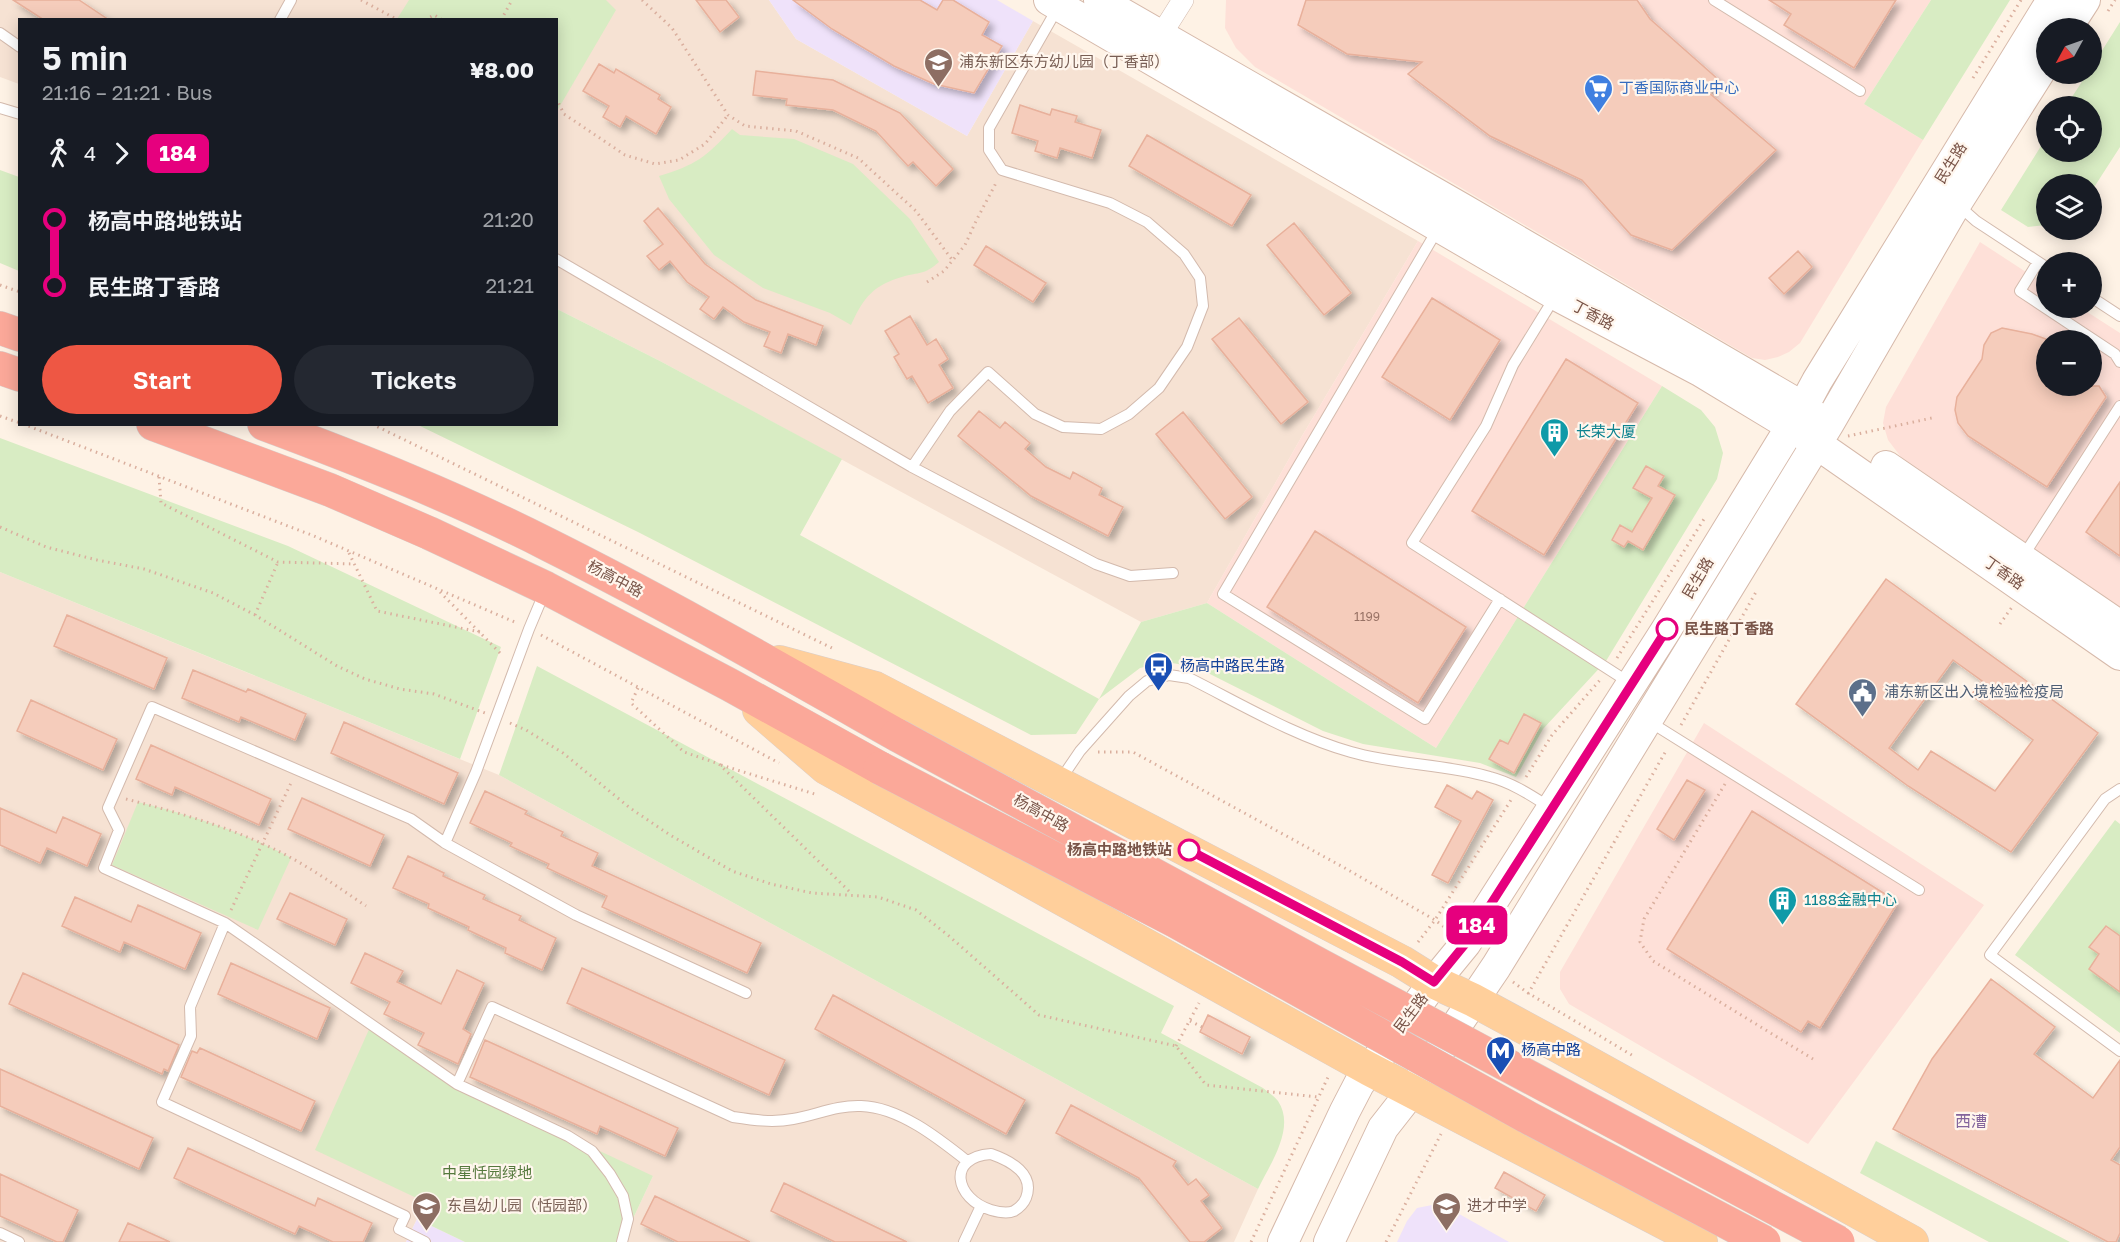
<!DOCTYPE html>
<meta charset="utf-8">
<style>
body{margin:0;font-family:"Golos Text","Noto Sans SC",sans-serif;background:#242831;color:#f1f3f6;height:100vh;display:flex;flex-direction:column;font-size:22px;white-space:nowrap}
*{box-sizing:border-box;margin:0}
p{font-size:20px;color:#9ea1a6}
.icon{flex:none;width:33px;height:33px;fill:none;stroke:currentColor;stroke-width:2;stroke-linecap:round;stroke-linejoin:round}
.map{position:relative;flex:1;overflow:hidden}
.drawer{position:absolute;left:18px;top:18px;width:540px;height:408px;display:flex;flex-direction:column;background:#171b24;border-radius:0px;box-shadow:0 3px 15px #0003}
.drawer>*{flex:none}
.badge{padding:0 12px;border-radius:9px;font-size:21px;line-height:39px}
.needle{width:39px;rotate:230deg}
.tools{position:absolute;left:2036px;top:18px;display:grid;gap:12px}
.tools a{display:grid;place-items:center;width:66px;height:66px;border-radius:50%;background:#171b24;box-shadow:0 3px 15px #0003;font-size:30px}
.map>.badge{position:absolute;translate:-50% -50%;box-shadow:0 0 0 3px #fff}
.legs{display:flex;align-items:center;gap:9px;height:66px;padding:0 24px;font-size:20px}
.legs p{margin-inline-start:auto}
.overview{display:flex;align-items:center;justify-content:space-between;height:102px;padding:0 24px}
h1{font-size:33px;font-weight:600;line-height:45px}
.cta{display:flex;gap:12px;margin-top:auto;padding:12px 24px}
.cta a{flex:1;height:69px;border-radius:36px;background:#ee5744;color:#fff;font-size:24px;font-weight:600;line-height:69px;text-align:center}
.cta a+a{background:#242831;color:#f1f3f6}
ul{padding:0 24px;list-style:none}
li{display:flex;align-items:center;gap:21px;height:66px;font-size:22px}
li i{display:grid;place-items:center;width:9px;height:100%;margin:0 8px;background:currentColor}
li i::after{content:'';width:15px;height:15px;margin:-8px;border:4px solid;border-radius:50%;background:#171b24}
li p{margin-inline-start:auto}
li:first-child i{background:linear-gradient(#0000 50%,currentColor 0)}
li:last-child i{background:linear-gradient(currentColor 50%,#0000 0)}
.map>svg:first-child{display:block}
.residential{fill:#f6e2d3}
.commercial{fill:#fee0d8;fill-rule:evenodd}
.education{fill:#efe2fa}
.green{fill:#d8ecc3}
.building{fill:#f5ccbb;stroke:#e8b09b;stroke-width:1.5;fill-rule:evenodd;filter:url(#shadow)}
.lines{fill:none;stroke-linecap:round;stroke-linejoin:round}
.lane-casing{stroke:#d3baad;stroke-width:12}
.street-casing{stroke:#d3baad;stroke-width:22}
.secondary-casing{stroke:#d6b9aa;stroke-width:32}
.primary-casing{stroke:#d9cfcc;stroke-width:34}
.highway-casing{stroke:#d9cfcc;stroke-width:34}
.path{stroke:#daaf9e;stroke-width:3;stroke-dasharray:1.5 4.5;stroke-linecap:butt}
.lane{stroke:#fff;stroke-width:10}
.street{stroke:#fff;stroke-width:21}
.secondary{stroke:#fff;stroke-width:30}
.primary{stroke:#ffcf9b;stroke-width:33}
.highway{stroke:#fba899;stroke-width:33}
.highway-bridge-casing{stroke:#d9cfcc;stroke-width:34;stroke-linecap:butt}
.highway-bridge{stroke:#fba899;stroke-width:33}
.line-1-casing{stroke:#fff;stroke-width:14}
.line-1{stroke:#e6007e;stroke-width:9}
.stop-1-dot{fill:#fff;stroke:#e6007e;stroke-width:3}
.labels{text-anchor:middle;stroke-width:4.5;stroke-linejoin:round;paint-order:stroke}
.number-label{font-size:12px;fill:#987265}
.education-label{font-size:15px;fill:#785e54;stroke:#fff6ed;text-anchor:start}
.shop-label{font-size:15px;fill:#366cbe;stroke:#fff6ed;text-anchor:start}
.street-label{font-size:15px;fill:#795448;stroke:#fff6ed}
.culture-label{font-size:15px;fill:#0d838f;stroke:#fff6ed;text-anchor:start}
.stop-label{font-size:15px;font-weight:bold;fill:#795448;stroke:#fff6ed;text-anchor:start}
.transit-label{font-size:15px;fill:#164399;stroke:#fff6ed;text-anchor:start}
.service-label{font-size:15px;fill:#4e5e75;stroke:#fff6ed;text-anchor:start}
.park-label{font-size:15px;fill:#55793d;stroke:#fff6ed}
.neighbourhood-label{font-size:16px;fill:#83649c;stroke:#fff6ed}
</style>
<div class="map">
<svg width="2120" height="1242" viewBox="0 0 2120 1242">
<defs>
<filter id="shadow"><feDropShadow dx="5" dy="5" stdDeviation="3" flood-color="#0004"/></filter>
</defs>
<rect width="100%" height="100%" fill="#fef2e5"/>
<path class="residential" d="M0 0H769L796 39 967 136 1033 21 1418 241 1302 436 1207 603 1141 622 660 361 557 309 556 20H20L19 84 0 77Z
M0 572 499 775 1258 1189 1234 1242H622L653 1176 425 1202 406 1242H0Z"/>
<path class="commercial" d="M1226 0H1931L1864 104 1923 140 1800 343 1789 352 1778 357 1765 360 1752 358 1255 67 1236 48 1225 28Z
M1418 241 1662 386 1436 748 1207 603 1302 436Z
M1980 242 2046 285V308H2081L2120 333V607L1901 457 1888 440 1883 423 1886 407ZM2046 340H2091V386H2046Z
M1704 723 1984 905 1808 1144 1569 1004 1560 989V972Z"/>
<path class="education" d="M769 0H997L1033 21 967 136 796 39Z
M1432 1205 1445 1206 1509 1242H1397L1407 1221 1417 1208Z
M417 1219 465 1242H406Z"/>
<path class="green" d="M409 0H606L616 10 557 111 556 20 397 19Z
M1931 0H2010L1923 140 1864 104Z
M2120 22V147L2091 192V184H2046V225L2028 227 2001 210 2046 138V152H2091V106H2066L2087 74H2091V68Z
M732 129 740 135 794 139 853 164 910 219 939 262C925 274 922 272 905 276 873 285 864 297 851 325L830 313 763 288 714 255 669 199 659 176C696 165 706 157 732 129Z
M0 170 19 177V271L0 263Z
M557 309 660 361 842 459 800 535 1099 699 1141 622 1207 603 1436 748 1662 386 1701 410 1715 427 1723 453 1717 479 1606 661 1543 729 1516 777 1480 763 1363 744 1323 731 1196 667 1166 662 1140 668 1099 699 1076 734 1031 735 638 532 418 425 556 424Z
M0 438 288 546 501 647 460 759 0 572Z
M537 666 1174 1006 1161 1033 1263 1088C1268 1092 1274 1096 1278 1101 1296 1128 1270 1164 1258 1189L499 775Z
M138 802C190 815 244 832 291 858L258 930 112 865Z
M2115 820 2120 824V1033L2015 955Z
M371 1025 457 1084 653 1176 622 1242H465L417 1219 425 1202 315 1150Z
M1876 1141 2070 1242H1989L1860 1173Z"/>
<path class="building" d="M13 0H79L109 20H44Z
M696 0H726L739 17 720 32Z
M793 0H920L937 10 943 0H953L989 22 982 35 1002 46 974 93 934 84 894 66 832 29Z
M1306 0H1637L1650 19 1720 81 1708 92 1776 150 1672 250 1631 235 1582 180 1490 136 1408 74 1422 62 1347 54 1298 25Z
M1769 0H1896L1854 68 1784 25 1791 14Z
M599 64 614 73 616 69 660 95 658 99 671 107 656 134 626 116 620 127 603 117 609 106 583 91Z
M756 71 833 80 900 113 953 169 936 186 913 162 908 166 876 131 833 110 786 105 787 99 753 95Z
M1020 105 1050 115 1052 109 1077 116 1075 122 1101 130 1092 158 1060 148 1057 158 1035 151 1038 141 1012 133Z
M1147 135 1251 195 1232 226 1129 166Z
M658 208 705 264 756 300 823 326 816 345 788 334 781 353 764 346 770 332 744 322 723 307 714 319 700 309 709 297 687 282 670 261 659 270 647 256 663 244 644 221Z
M1294 223 1351 293 1324 315 1267 245Z
M986 246 1046 283 1033 302 974 265Z
M1798 251 1812 267 1784 294 1769 278Z
M1432 298 1500 340 1450 420 1382 377Z
M910 316 927 345 936 339 948 359 939 365 953 388 928 403 912 376 907 379 894 357 899 354 885 331Z
M1239 318 1308 402 1281 424 1212 339Z
M2002 328 2032 334 2046 339V386H2099L2106 397 2047 487 1968 436 1958 423 1955 410 1957 397 1982 359 1984 345 1991 333Z
M1566 359 1638 403 1544 555 1472 511Z
M979 411 1000 428 1005 422 1030 443 1025 449 1046 467 1070 479 1073 472 1102 488 1099 495 1123 507 1108 536 1031 496 958 436Z
M1183 412 1252 497 1225 519 1156 434Z
M1646 466 1664 476 1658 486 1675 495 1643 550 1628 541 1624 547 1612 540 1620 525 1632 532 1652 498 1633 488Z
M2120 482V556L2086 532Z
M1315 531 1466 627 1418 703 1267 607Z
M1886 579 2098 733 2011 852 1908 786 1796 704ZM1953 660 1982 681 1971 695 2033 740 1995 791 1931 751 1918 770 1889 748Z
M67 615 167 658 154 689 54 646Z
M193 670 246 692 248 689 306 714 295 740 241 717 239 722 182 698Z
M31 700 117 739 103 770 17 731Z
M1524 714 1541 723 1514 773 1489 759 1500 740 1508 744Z
M344 722 458 773 444 804 331 753Z
M151 745 271 799 259 825 175 787 172 795 136 779Z
M1687 780 1705 790 1674 840 1657 829Z
M1447 785 1472 799 1477 791 1493 800 1448 883 1432 875 1461 821 1435 807Z
M485 791 527 811 525 814 563 832 561 836 598 853 592 866 761 943 747 973 602 907 607 896 547 868 549 864 510 846 512 843 470 823Z
M302 798 384 835 370 866 288 829Z
M0 808 56 833 63 817 101 834 87 866 47 848 40 863 0 845Z
M1752 811 1898 902 1820 1028 1808 1021 1801 1032 1667 949Z
M408 856 444 873 443 876 485 895 483 899 521 916 519 920 556 938 542 970 505 953 506 948 468 930 469 927 428 908 429 904 393 888Z
M290 893 347 919 335 945 277 919Z
M75 897 131 922 138 905 201 933 185 969 124 942 120 952 62 926Z
M2106 926 2120 936V992L2089 969 2099 954 2089 947Z
M365 953 403 971 397 982 441 1004 457 970 484 983 463 1029 471 1034 458 1064 418 1045 424 1033 384 1014 390 1002 351 983Z
M231 963 330 1008 317 1039 218 994Z
M582 968 785 1060 769 1095 567 1003Z
M23 973 179 1045 168 1071 164 1069 162 1074 9 1004Z
M1991 979 2055 1027 2034 1054 2093 1098 2120 1060V1147L2111 1160 2120 1165V1233L2116 1242H2108L1893 1129 1932 1059Z
M833 995 1025 1100 1006 1134 815 1029Z
M1208 1015 1250 1037 1242 1054 1200 1032Z
M485 1040 678 1128 665 1156 600 1126 597 1134 470 1077Z
M200 1048 315 1101 301 1131 181 1077 192 1051 197 1053Z
M0 1069 153 1138 139 1169 0 1106Z
M1071 1105 1176 1161 1173 1166 1188 1185 1196 1179 1209 1195 1201 1201 1222 1228 1204 1242H1190L1139 1178 1056 1133Z
M188 1148 315 1206 318 1198 372 1223 363 1242H333L299 1226 295 1234 174 1178Z
M1504 1172 1545 1195 1536 1211 1495 1188Z
M0 1174 78 1210 63 1242H57L0 1216Z
M784 1183 907 1242H835L771 1211Z
M655 1196 750 1242H678L641 1224Z
M128 1223 170 1242H119Z"/>
<g class="lines">
<defs>
<path id="lane" d="M1714 0 1860 91
M280 20 291 0
M0 33 20 47
M0 108 20 114
M1958 205 1976 221 2046 267
M1439 227 1223 594 1425 719 1500 599
M556 259 912 467 1096 564 1130 576 1173 573
M2038 262 2020 291 2115 354 2120 362
M1556 295 1513 365 1486 426 1412 543 1630 683
M2091 297 2120 316
M912 467 950 411 988 372 1035 414 1063 427 1101 429 1129 414 1159 388 1187 347 1203 306 1200 278 1184 254 1147 222 1110 203 1002 170 989 150V128L1057 9
M2022 558 2120 406
M545 591 529 629 476 772 445 843 576 915 746 993
M1650 722 1919 890
M1061 779 1080 751 1129 696 1147 681 1169 675 1189 678C1241 704 1294 736 1351 752 1396 765 1445 764 1490 777 1513 783 1532 796 1551 808
M2120 789 2105 799 1990 955 2120 1051
M445 843 411 819 152 707 108 808 119 830 104 868 225 923 457 1084 568 1136 592 1151 610 1174 623 1196 628 1219 622 1242
M225 923 190 1007 191 1036 162 1102 405 1216 399 1229 425 1242
M457 1084 492 1007 733 1117C753 1120 773 1123 793 1119 816 1115 837 1105 861 1106 899 1107 938 1138 967 1161
M991 1154C1011 1161 1035 1174 1026 1198 1024 1203 1019 1208 1014 1211 1007 1214 998 1212 991 1210 955 1199 946 1157 991 1154Z
M0 1233 19 1242
M964 1242 981 1206"/>
<path id="street" d="M1154 46 1183 0"/>
<path id="secondary" d="M1049 0 1556 295 1700 371 1791 426 2120 655
M1099 0 1463 209 1803 407 1820 420
M2067 28 2085 0
M1886 466 2120 626
M1283 1242 1345 1111 1359 1084 1434 982 1466 943 1666 630 1803 407 1817 381 2052 0
M1329 1242 1383 1128 1412 1091 1496 967 1828 425 1956 204 2046 62"/>
<path id="primary" d="M779 662 875 688 1402 962 1434 982 1473 1000 1558 1046 1912 1242
M759 710 826 768 1369 1069 1701 1242"/>
<path id="highway" d="M0 328 20 335
M0 368 20 375
M153 424 330 490 429 533 546 588 730 685 880 768
M264 424C361 460 457 498 549 545 667 604 782 670 897 735"/>
</defs>
<use href="#lane" class="lane-casing"/>
<use href="#street" class="street-casing"/>
<use href="#secondary" class="secondary-casing"/>
<use href="#primary" class="primary-casing"/>
<use href="#highway" class="highway-casing"/>
<path class="path" d="M361 0 398 20
M642 0 672 28 728 115 745 126 796 131 858 158 916 211 953 261
M2108 11 2115 0
M425 20 434 15 443 20
M501 20 512 0
M1973 78 2021 0
M556 98 564 114 625 155 655 164 679 160 705 144 728 115
M927 282 944 271 965 245 977 219 996 183
M0 285 20 292
M0 416 20 423
M23 424 314 536 517 623
M372 424 834 649
M1848 436 1932 418
M159 477 161 503 278 562 355 564
M0 527 46 547 97 560 144 569 213 593 255 615 337 666 365 679 400 689 434 694 485 713
M349 553 377 611 480 632
M440 592 503 656
M255 615 278 562
M2000 624 2012 607
M541 635 779 763
M1617 658 1704 519
M638 688 631 703 684 752 719 764 852 894
M510 723 526 730 563 753 630 808 670 835 732 871 771 884 812 893 878 897 916 910 949 936 1039 1015 1176 1046 1206 1085 1318 1097
M1681 725 1756 592
M1098 752H1133L1343 867 1435 920 1447 929
M721 765 818 795
M1526 777 1552 735 1600 680
M1725 784 1644 919 1640 942 1653 961 1813 1059
M126 799C180 813 234 828 284 854 313 869 339 888 366 906
M231 910 291 783
M1418 942 1435 920 1511 800
M1513 982 1528 993 1635 1057
M1528 994 1667 749
M1190 1021 1202 1027
M1176 1046 1199 1003
M1251 1242 1329 1075
M1386 1242 1441 1134"/>
<use href="#lane" class="lane"/>
<use href="#street" class="street"/>
<use href="#secondary" class="secondary"/>
<use href="#primary" class="primary"/>
<use href="#highway" class="highway"/>
<defs>
<path id="highway-bridge" d="M897 735 1320 965 1838 1242
M880 768 1175 921 1527 1117 1764 1242"/>
</defs>
<use href="#highway-bridge" class="highway-bridge-casing"/>
<use href="#highway-bridge" class="highway-bridge"/>
</g>
<g class="lines">
<defs>
<path id="line-1" d="M1189 850 1402 962 1434 982 1466 943 1667 629"/>
</defs>
<use href="#line-1" class="line-1-casing"/>
<use href="#line-1" class="line-1"/>
</g>
<defs>
<symbol id="school-pin" viewBox="-11 -11 22 30"><path d="M0 17L-7.5 6A9.5 9.5 0 1 1 7.5 6Z" fill="#8d6e63" stroke="#fff6ed"/><path d="M0-5L7-2L0 1L-7-2ZM-4 1L0 2.5L4 1V4Q0 6-4 4Z" fill="#fff"/></symbol>
<symbol id="supermarket-pin" viewBox="-11 -11 22 30"><path d="M0 17L-7.5 6A9.5 9.5 0 1 1 7.5 6Z" fill="#3f7fe0" stroke="#fff6ed"/><path d="M-6-5.5h2.5l.6 2H6L4.5 2H-2.5L-4.4-4H-6ZM-1.5 3.2a1.3 1.3 0 1 0 .1 0ZM3 3.2a1.3 1.3 0 1 0 .1 0Z" fill="#fff"/></symbol>
<symbol id="building-pin" viewBox="-11 -11 22 30"><path d="M0 17L-7.5 6A9.5 9.5 0 1 1 7.5 6Z" fill="#0f9aa8" stroke="#fff6ed"/><path d="M-4-6H4V6H1V3H-1V6H-4ZM-2.5-4.3h1.7v1.8h-1.7ZM.8-4.3h1.7v1.8H.8ZM-2.5-1h1.7V.8h-1.7ZM.8-1h1.7V.8H.8Z" fill="#fff"/></symbol>
<symbol id="bus-pin" viewBox="-11 -11 22 30"><path d="M0 17L-7.5 6A9.5 9.5 0 1 1 7.5 6Z" fill="#1a4fb4" stroke="#fff6ed"/><path d="M-5-6H5V4H4V6H2V4H-2V6H-4V4H-5ZM-3.5-4V0h7V-4ZM-3.5 1.2v1.5H-2V1.2ZM2 1.2v1.5H3.5V1.2Z" fill="#fff"/></symbol>
<symbol id="civic-pin" viewBox="-11 -11 22 30"><path d="M0 17L-7.5 6A9.5 9.5 0 1 1 7.5 6Z" fill="#5c6f8a" stroke="#fff6ed"/><path d="M-.6-6.5H3V-4.5H.6V-3L4-1V1h2V6H-6V1h2V-1L-.6-3ZM-1.2 2.5V6h2.4V2.5Z" fill="#fff"/></symbol>
<symbol id="metro-pin" viewBox="-11 -11 22 30"><path d="M0 17L-7.5 6A9.5 9.5 0 1 1 7.5 6Z" fill="#1a4fb4" stroke="#fff6ed"/><path d="M-5.5 5V-5H-3L0 0L3-5H5.5V5H3V-.5L0 4L-3-.5V5Z" fill="#fff"/></symbol>
</defs>
<g fill-rule="evenodd">
<use href="#school-pin" x="922" y="46" width="33" height="45"/>
<use href="#supermarket-pin" x="1582" y="72" width="33" height="45"/>
<use href="#building-pin" x="1538" y="416" width="33" height="45"/>
<use href="#bus-pin" x="1142" y="650" width="33" height="45"/>
<use href="#civic-pin" x="1846" y="676" width="33" height="45"/>
<use href="#building-pin" x="1766" y="884" width="33" height="45"/>
<use href="#metro-pin" x="1484" y="1034" width="33" height="45"/>
<use href="#school-pin" x="410" y="1190" width="33" height="45"/>
<use href="#school-pin" x="1430" y="1190" width="33" height="45"/>
</g>
<g class="stop-1-dot">
<circle cx="1667" cy="629" r="10"/>
<circle cx="1189" cy="850" r="10"/>
</g>
<g class="labels">
<g class="number-label">
<text x="1367" y="621">1199</text>
</g>
<g class="education-label">
<text x="959" y="67">浦东新区东方幼儿园（丁香部）</text>
<text x="447" y="1211">东昌幼儿园（恬园部）</text>
<text x="1467" y="1211">进才中学</text>
</g>
<g class="shop-label">
<text x="1619" y="93">丁香国际商业中心</text>
</g>
<g class="street-label">
<text transform="translate(1951 163) rotate(-58)" y="5">民生路</text>
<text transform="translate(1593 315) rotate(28)" y="5">丁香路</text>
<text transform="translate(2004 573) rotate(35)" y="5">丁香路</text>
<text transform="translate(1698 578) rotate(-59)" y="5">民生路</text>
<text transform="translate(615 579) rotate(28)" y="5">杨高中路</text>
<text transform="translate(1041 813) rotate(29)" y="5">杨高中路</text>
<text transform="translate(1411 1013) rotate(-53)" y="5">民生路</text>
</g>
<g class="culture-label">
<text x="1576" y="437">长荣大厦</text>
<text x="1804" y="905">1188金融中心</text>
</g>
<g class="stop-label">
<text x="1684" y="634">民生路丁香路</text>
<text x="1172" y="855" text-anchor="end">杨高中路地铁站</text>
</g>
<g class="transit-label">
<text x="1180" y="671">杨高中路民生路</text>
<text x="1521" y="1055">杨高中路</text>
</g>
<g class="service-label">
<text x="1884" y="697">浦东新区出入境检验检疫局</text>
</g>
<g class="park-label">
<text x="487" y="1178">中星恬园绿地</text>
</g>
<g class="neighbourhood-label">
<text x="1971" y="1127">西漕</text>
</g>
</g>
</svg>
<div class="tools">
<a><svg class="needle" viewBox="-14 -14 28 28"><path d="M0-13l5 13h-10z" fill="#e53935"/><path d="M0 13l5-13h-10z" fill="#9ea1a6"/></svg></a>
<a><svg class="icon" aria-label="locate" viewBox="0 0 24 24"><circle cx="12" cy="12" r="6"/><path d="M12 2v4M12 18v4M2 12h4M18 12h4"/></svg></a>
<a><svg class="icon" aria-label="layers" viewBox="0 0 24 24"><path d="M12 4l9 5-9 5-9-5zM3 14l9 5 9-5"/></svg></a>
<a>+</a>
<a>−</a>
</div>
<b class="badge" style="left:1477px;top:925px;background:#e6007e;color:#fff">184</b>
<section class="drawer">
<div class="overview"><div><h1>5 min</h1><p>21:16 – 21:21 · Bus</p></div><b>¥8.00</b></div>
<div class="legs"><svg class="icon" aria-label="walk" viewBox="0 0 24 24"><circle cx="13" cy="4" r="2"/><path d="M13 8l-2 6 4 7M11 14l-3 7M7 12l3-4h3l4 4"/></svg>4<svg class="icon" aria-label="forward" viewBox="0 0 24 24"><path d="M9 5l7 7-7 7"/></svg><b class="badge" style="background:#e6007e;color:#fff">184</b></div>
<ul>
<li><i style="color:#e6007e"></i><b>杨高中路地铁站</b><p>21:20</p></li>
<li><i style="color:#e6007e"></i><b>民生路丁香路</b><p>21:21</p></li>
</ul>
<div class="cta"><a>Start</a><a>Tickets</a></div>
</section>
</div>
